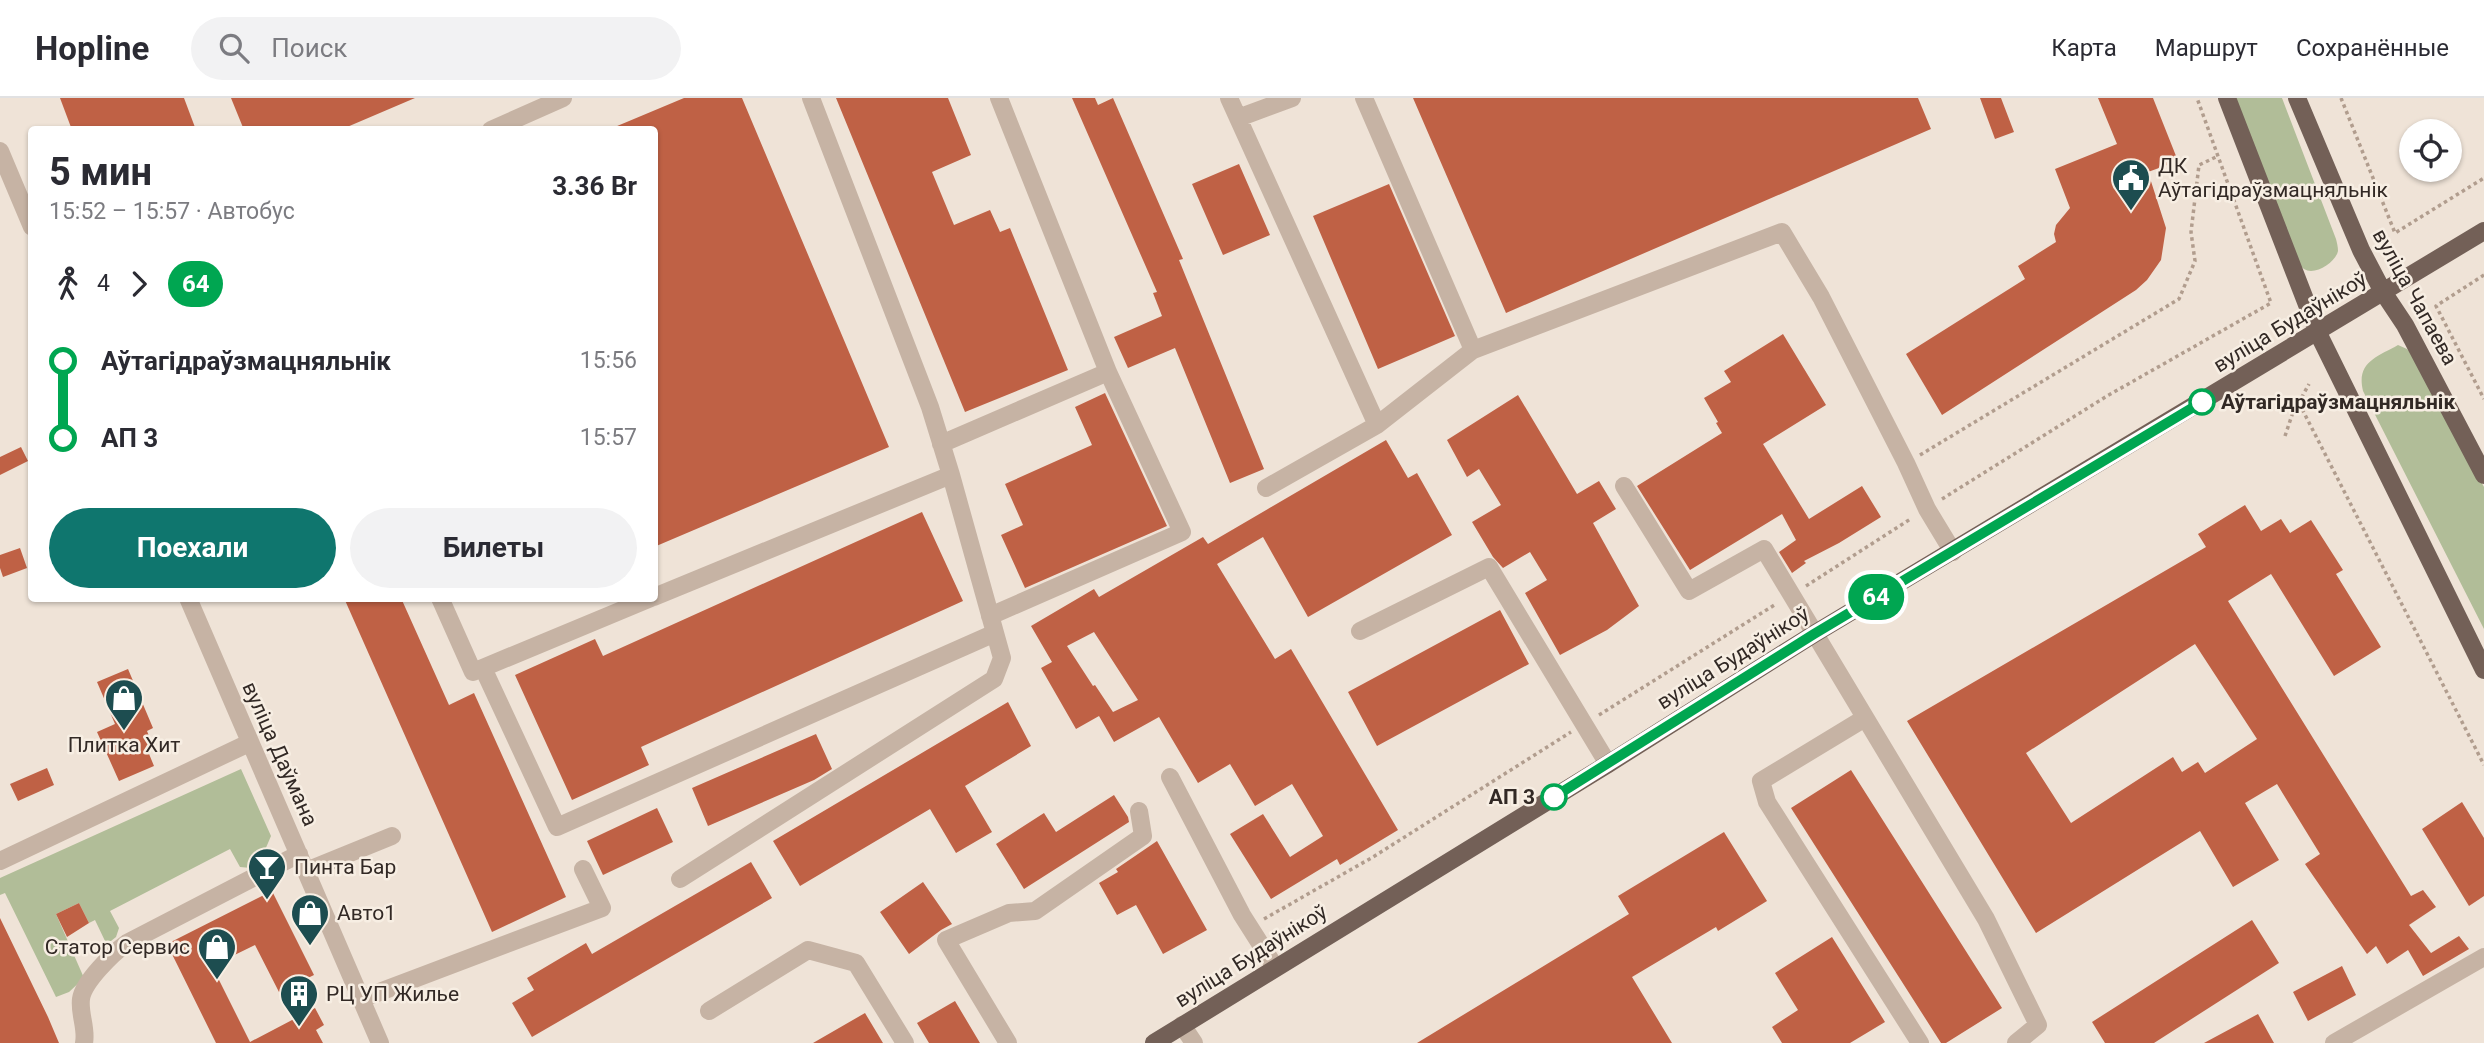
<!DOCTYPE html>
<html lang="ru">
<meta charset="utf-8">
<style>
body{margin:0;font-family:Roboto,sans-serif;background:#f2f2f3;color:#2b2b33;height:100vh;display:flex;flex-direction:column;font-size:26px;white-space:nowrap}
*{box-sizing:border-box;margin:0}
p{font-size:23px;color:#7c7c81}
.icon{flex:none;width:38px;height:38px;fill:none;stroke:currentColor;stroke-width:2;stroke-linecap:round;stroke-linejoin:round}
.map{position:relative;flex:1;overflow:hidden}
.panel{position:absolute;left:28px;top:28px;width:630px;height:476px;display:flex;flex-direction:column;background:#fff;border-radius:7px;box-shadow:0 2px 5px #0004}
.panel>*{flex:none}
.badge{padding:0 14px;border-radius:23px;font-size:24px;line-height:46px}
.tools{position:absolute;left:2399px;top:21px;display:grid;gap:14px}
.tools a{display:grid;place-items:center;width:63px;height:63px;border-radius:50%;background:#fff;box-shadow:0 2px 5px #0004;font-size:35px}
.map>.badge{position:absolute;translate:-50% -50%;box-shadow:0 0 0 4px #fff}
.legs{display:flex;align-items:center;gap:10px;height:77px;padding:0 21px;font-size:23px}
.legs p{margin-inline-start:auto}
.head{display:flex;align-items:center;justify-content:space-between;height:119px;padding:0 21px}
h1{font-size:38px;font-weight:700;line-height:52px}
.cta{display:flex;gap:14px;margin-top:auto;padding:14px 21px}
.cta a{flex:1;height:80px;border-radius:42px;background:#0f766e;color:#fff;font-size:28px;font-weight:700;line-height:80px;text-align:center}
.cta a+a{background:#f2f2f3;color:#2b2b33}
ul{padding:0 21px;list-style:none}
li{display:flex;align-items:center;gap:24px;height:77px;font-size:26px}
li i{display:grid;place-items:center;width:10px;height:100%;margin:0 9px;background:currentColor}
li i::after{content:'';width:18px;height:18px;margin:-9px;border:5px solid;border-radius:50%;background:#fff}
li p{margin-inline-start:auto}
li:first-child i{background:linear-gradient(#0000 50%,currentColor 0)}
li:last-child i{background:linear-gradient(currentColor 50%,#0000 0)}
header{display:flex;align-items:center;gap:42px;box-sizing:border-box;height:98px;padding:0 35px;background:#fff;border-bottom:2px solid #e1e1e2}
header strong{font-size:33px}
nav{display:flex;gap:38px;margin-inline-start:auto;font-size:24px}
.search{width:490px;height:63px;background:#f2f2f3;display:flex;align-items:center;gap:18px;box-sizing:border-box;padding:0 24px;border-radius:38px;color:#7c7c81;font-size:26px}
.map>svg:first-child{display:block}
.green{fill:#b1bd98}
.building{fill:#bf6145;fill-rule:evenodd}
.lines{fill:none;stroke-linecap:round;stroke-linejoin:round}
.path{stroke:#b19d8e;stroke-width:3.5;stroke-dasharray:3.5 3.5;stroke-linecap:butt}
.minor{stroke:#c6b3a4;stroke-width:18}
.major{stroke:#736057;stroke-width:18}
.line-1-casing{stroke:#fff;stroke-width:16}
.line-1{stroke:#00a651;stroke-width:10}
.stop-1-dot{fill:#fff;stroke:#00a651;stroke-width:3.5}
.labels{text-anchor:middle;stroke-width:5;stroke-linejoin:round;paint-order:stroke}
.poi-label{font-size:21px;fill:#322925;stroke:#f7eee3;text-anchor:start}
.street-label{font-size:21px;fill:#322925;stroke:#f7eee3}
.stop-label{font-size:21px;font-weight:bold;fill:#322925;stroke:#f7eee3;text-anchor:start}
</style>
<header>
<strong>Hopline</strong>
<div class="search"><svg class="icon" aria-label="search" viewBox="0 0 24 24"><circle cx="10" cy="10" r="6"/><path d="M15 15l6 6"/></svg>Поиск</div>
<nav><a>Карта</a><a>Маршрут</a><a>Сохранённые</a></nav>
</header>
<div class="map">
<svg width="2484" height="945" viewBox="0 0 2484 945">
<rect width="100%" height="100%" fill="#efe3d7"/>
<path class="green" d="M2235 0H2282L2336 141C2337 145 2338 149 2338 153 2336 164 2315 178 2304 171 2301 169 2299 165 2296 162Z
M2398 247 2407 251 2414 258 2484 389V531L2363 293C2356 264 2377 259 2398 247Z
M241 671 271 738 265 752 251 770 240 769 230 751 110 813 119 830 116 839 111 843H105L95 822 89 825 79 805 56 816 84 880 69 894 56 899 5 795 0 797V780Z"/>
<path class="building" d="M60 0H184L196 32H72Z
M231 0H415L340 32H244Z
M684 0H742L889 349 654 449V32L610 31Z
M836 0H948L971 57 932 74 954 127 990 112 1000 134 1010 130 1068 272 965 314Z
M1072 0H1095L1098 7 1113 0 1183 161 1179 162 1264 371 1230 385 1175 250 1128 270 1114 239 1162 218 1153 195 1157 194Z
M1413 0H1918L1931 31 1506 215Z
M1980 0H2001L2014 34 1995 41Z
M2098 0H2153L2178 63 2148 74 2166 130 2161 162 2147 182 2136 192 1942 317 1906 256 2025 181 2018 168 2056 144 2054 136 2056 127 2070 110 2055 71 2117 46Z
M1239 66 1270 137 1223 157 1192 86Z
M1389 86 1455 238 1378 271 1313 118Z
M1783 236 1826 307 1763 346 1809 421 1862 388 1881 419 1839 445 1804 463 1806 465 1792 475 1779 454 1796 442 1782 416 1690 472 1637 388 1722 335 1716 325 1718 324 1704 300 1731 284 1724 273Z
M1105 295 1167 428 1025 490 1001 437 1023 427 1005 386 1092 347 1075 309Z
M1518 297 1577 396 1599 383 1616 411 1593 425 1639 508 1607 532 1560 557 1525 495 1547 482 1530 454 1503 470 1493 459 1472 424 1501 407 1479 371 1467 379 1447 342Z
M1386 342 1408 380 1417 375 1452 437 1308 519 1263 439 1217 466 1275 561 1291 551 1398 732 1340 767 1337 761 1271 801 1230 736 1263 716 1290 759 1323 738 1292 686 1255 708 1230 666 1198 685 1159 619 1114 644 1099 618 1076 631 1041 570 1052 564 1031 528 1094 491 1099 499 1203 439 1208 446ZM1094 534 1138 602 1113 614 1095 587 1093 588 1067 548Z
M21 349 28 363 0 377V359Z
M2245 407 2261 433 2281 421 2290 435 2311 422 2343 472 2336 476 2381 549 2334 578 2271 476 2228 503 2411 798 2423 792 2436 809 2409 827 2431 855 2459 838 2469 851 2423 878 2408 852 2387 866 2376 848 2367 856 2305 766 2320 756 2277 686 2245 705 2279 762 2233 789 2200 733 2036 835 1907 623 2206 449 2198 436ZM2195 546 2257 641 2205 675 2198 664 2182 674 2173 659 2071 725 2026 655Z
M922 414 963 503 641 649 649 667 572 702 515 577 595 541 603 558Z
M20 450 27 470 3 479 0 470V457Z
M344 500H401L449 607 474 595 566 799 492 834Z
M1500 512 1529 566 1377 648 1348 594Z
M128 571 153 630 147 633 153 648 147 651 154 668 119 683 97 634 115 626 97 584Z
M1008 604 1031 648 965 688 992 734 956 755 930 711 800 788 773 743Z
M816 636 832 671 814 682 708 728 692 690Z
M47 670 54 687 18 703 10 686Z
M1851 672 2002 910 1946 945H1941L1791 710Z
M1114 697 1128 719 1129 724 1024 791 996 746 1044 715 1056 734Z
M2462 704 2484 740V798L2469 808 2422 731Z
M657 710 673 744 603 777 587 743Z
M1724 734 1767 803 1718 833 1716 829 1632 879 1672 945H1417L1629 816 1618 798Z
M1157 743 1207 832 1163 856 1136 807 1117 817 1099 785 1118 774 1116 771Z
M751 764 772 800 532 939 512 905 534 892 527 880 586 845 592 856Z
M923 784 952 826 941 832 909 856 880 814Z
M272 793 314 877 279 894 255 847 212 868 250 944 315 910 324 927 316 932 323 945H216L167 846Z
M79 805 89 825 67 839 56 816Z
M0 820 48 919 59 945H0Z
M2252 822 2279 865 2154 945H2105L2092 924Z
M1832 839 1885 924 1850 945H1782L1772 929 1798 912 1775 875Z
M2342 868 2356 897 2308 923 2293 894Z
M955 903 980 945H929L917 925Z
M865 915 883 945H813Z
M2258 916 2274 945H2204Z"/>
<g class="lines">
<path class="path" d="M2341 0 2395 135 2484 80
M2484 177 2436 208 2484 301
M2299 305 2484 667
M2285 338 2292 317 2309 286
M1920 357 2179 201 2195 163 2191 134 2199 67 2218 58
M1942 401 2107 298 2271 205 2197 0
M1806 488 1912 420
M1599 617 1776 506
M1264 821 1373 759 1571 634"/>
<path class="minor" d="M1229 0 1377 327
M1364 0 1473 252
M1238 20 1292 0
M491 32 563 0
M0 53 32 129
M941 346 1108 274
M1624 388 1689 493 1764 451 1986 821 2038 927 2016 945
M1266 390 1377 327 1473 252 1782 134 1821 199 1906 365 1927 411 1953 454
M654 499 951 377 930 309 811 0
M188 500 380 945
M440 500 473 574 651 500
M990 518 1182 434 1108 274 999 0
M1360 533 1489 469 1608 666
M483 570 557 729 995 535
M1865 620 1761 683 1767 704 1920 945
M1170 679 1242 817 1275 869
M0 763 249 645
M306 773 392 738
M680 781 994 581 1002 560 951 377
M361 901 602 810 583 771
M709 913 808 852 856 865 905 945
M1182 927 1194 945
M84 945C87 930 79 916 81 901 83 884 113 855 127 845L299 756
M1008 945 946 842 1009 815 1035 813 1143 738 1139 713
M2334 945 2484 859"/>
<path class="major" d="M2227 0 2318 235 2484 572
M2297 0 2361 152 2383 194 2405 227 2484 377
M1154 945 1608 666 1814 536 2484 133"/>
</g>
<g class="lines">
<defs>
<path id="line-1" d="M1554 699 1814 536 2202 304"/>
</defs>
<use href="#line-1" class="line-1-casing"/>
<use href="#line-1" class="line-1"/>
</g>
<defs>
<symbol id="civic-pin" viewBox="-11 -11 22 30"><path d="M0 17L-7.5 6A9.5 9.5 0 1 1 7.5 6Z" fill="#1d4d50" stroke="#f7eee3"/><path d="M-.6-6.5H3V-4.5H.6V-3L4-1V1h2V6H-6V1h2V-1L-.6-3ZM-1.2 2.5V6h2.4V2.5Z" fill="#fff"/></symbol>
<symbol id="shop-pin" viewBox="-11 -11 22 30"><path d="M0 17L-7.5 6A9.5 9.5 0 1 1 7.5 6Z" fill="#1d4d50" stroke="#f7eee3"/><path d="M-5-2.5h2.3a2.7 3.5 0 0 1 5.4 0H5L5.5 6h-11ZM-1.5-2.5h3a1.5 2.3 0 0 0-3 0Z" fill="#fff"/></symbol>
<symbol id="bar-pin" viewBox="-11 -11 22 30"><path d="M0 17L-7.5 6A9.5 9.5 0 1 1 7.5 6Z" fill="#1d4d50" stroke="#f7eee3"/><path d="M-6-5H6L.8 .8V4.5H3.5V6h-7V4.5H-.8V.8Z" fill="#fff"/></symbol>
<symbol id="building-pin" viewBox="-11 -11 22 30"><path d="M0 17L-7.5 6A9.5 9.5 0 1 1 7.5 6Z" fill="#1d4d50" stroke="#f7eee3"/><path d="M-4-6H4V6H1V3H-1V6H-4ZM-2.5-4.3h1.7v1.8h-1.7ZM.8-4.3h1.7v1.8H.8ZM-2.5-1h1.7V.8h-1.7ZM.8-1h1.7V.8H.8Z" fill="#fff"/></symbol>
</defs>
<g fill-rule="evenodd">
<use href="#civic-pin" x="2109" y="58" width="44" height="60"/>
<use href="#shop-pin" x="102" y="578" width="44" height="60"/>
<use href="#bar-pin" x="245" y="747" width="44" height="60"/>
<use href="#shop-pin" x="288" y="793" width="44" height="60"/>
<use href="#shop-pin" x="195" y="827" width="44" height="60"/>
<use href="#building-pin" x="277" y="874" width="44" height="60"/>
</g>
<g class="stop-1-dot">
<circle cx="2202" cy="304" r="12"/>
<circle cx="1554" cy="699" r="12"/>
</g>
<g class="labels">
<g class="poi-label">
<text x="2158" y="75">ДК<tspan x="2158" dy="24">Аўтагідраўзмацняльнік</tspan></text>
<text x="124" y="654" text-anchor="middle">Плитка Хит</text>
<text x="294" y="776">Пинта Бар</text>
<text x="337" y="822">Авто1</text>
<text x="190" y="856" text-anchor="end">Статор Сервис</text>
<text x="326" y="903">РЦ УП Жилье</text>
</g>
<g class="street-label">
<text transform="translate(2415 199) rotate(61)" y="7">вуліца Чапаева</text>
<text transform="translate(2290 224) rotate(-31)" y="7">вуліца Будаўнікоў</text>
<text transform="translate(1733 560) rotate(-32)" y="7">вуліца Будаўнікоў</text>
<text transform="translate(280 656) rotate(66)" y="7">вуліца Даўмана</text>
<text transform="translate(1251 858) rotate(-32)" y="7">вуліца Будаўнікоў</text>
</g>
<g class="stop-label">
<text x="2221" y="311">Аўтагідраўзмацняльнік</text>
<text x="1535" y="706" text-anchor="end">АП 3</text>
</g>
</g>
</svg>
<div class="tools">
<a><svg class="icon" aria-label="locate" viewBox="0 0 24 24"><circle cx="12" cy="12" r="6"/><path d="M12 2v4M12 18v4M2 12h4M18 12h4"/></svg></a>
</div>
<b class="badge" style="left:1876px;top:499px;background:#00a651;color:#fff">64</b>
<section class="panel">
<div class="head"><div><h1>5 мин</h1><p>15:52 – 15:57 · Автобус</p></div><b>3.36 Br</b></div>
<div class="legs"><svg class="icon" aria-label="walk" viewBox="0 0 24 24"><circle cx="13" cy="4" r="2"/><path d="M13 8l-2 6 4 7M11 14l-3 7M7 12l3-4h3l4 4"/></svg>4<svg class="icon" aria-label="forward" viewBox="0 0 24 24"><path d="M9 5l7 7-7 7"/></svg><b class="badge" style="background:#00a651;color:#fff">64</b></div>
<ul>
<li><i style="color:#00a651"></i><b>Аўтагідраўзмацняльнік</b><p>15:56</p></li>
<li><i style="color:#00a651"></i><b>АП 3</b><p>15:57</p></li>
</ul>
<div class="cta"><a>Поехали</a><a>Билеты</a></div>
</section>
</div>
